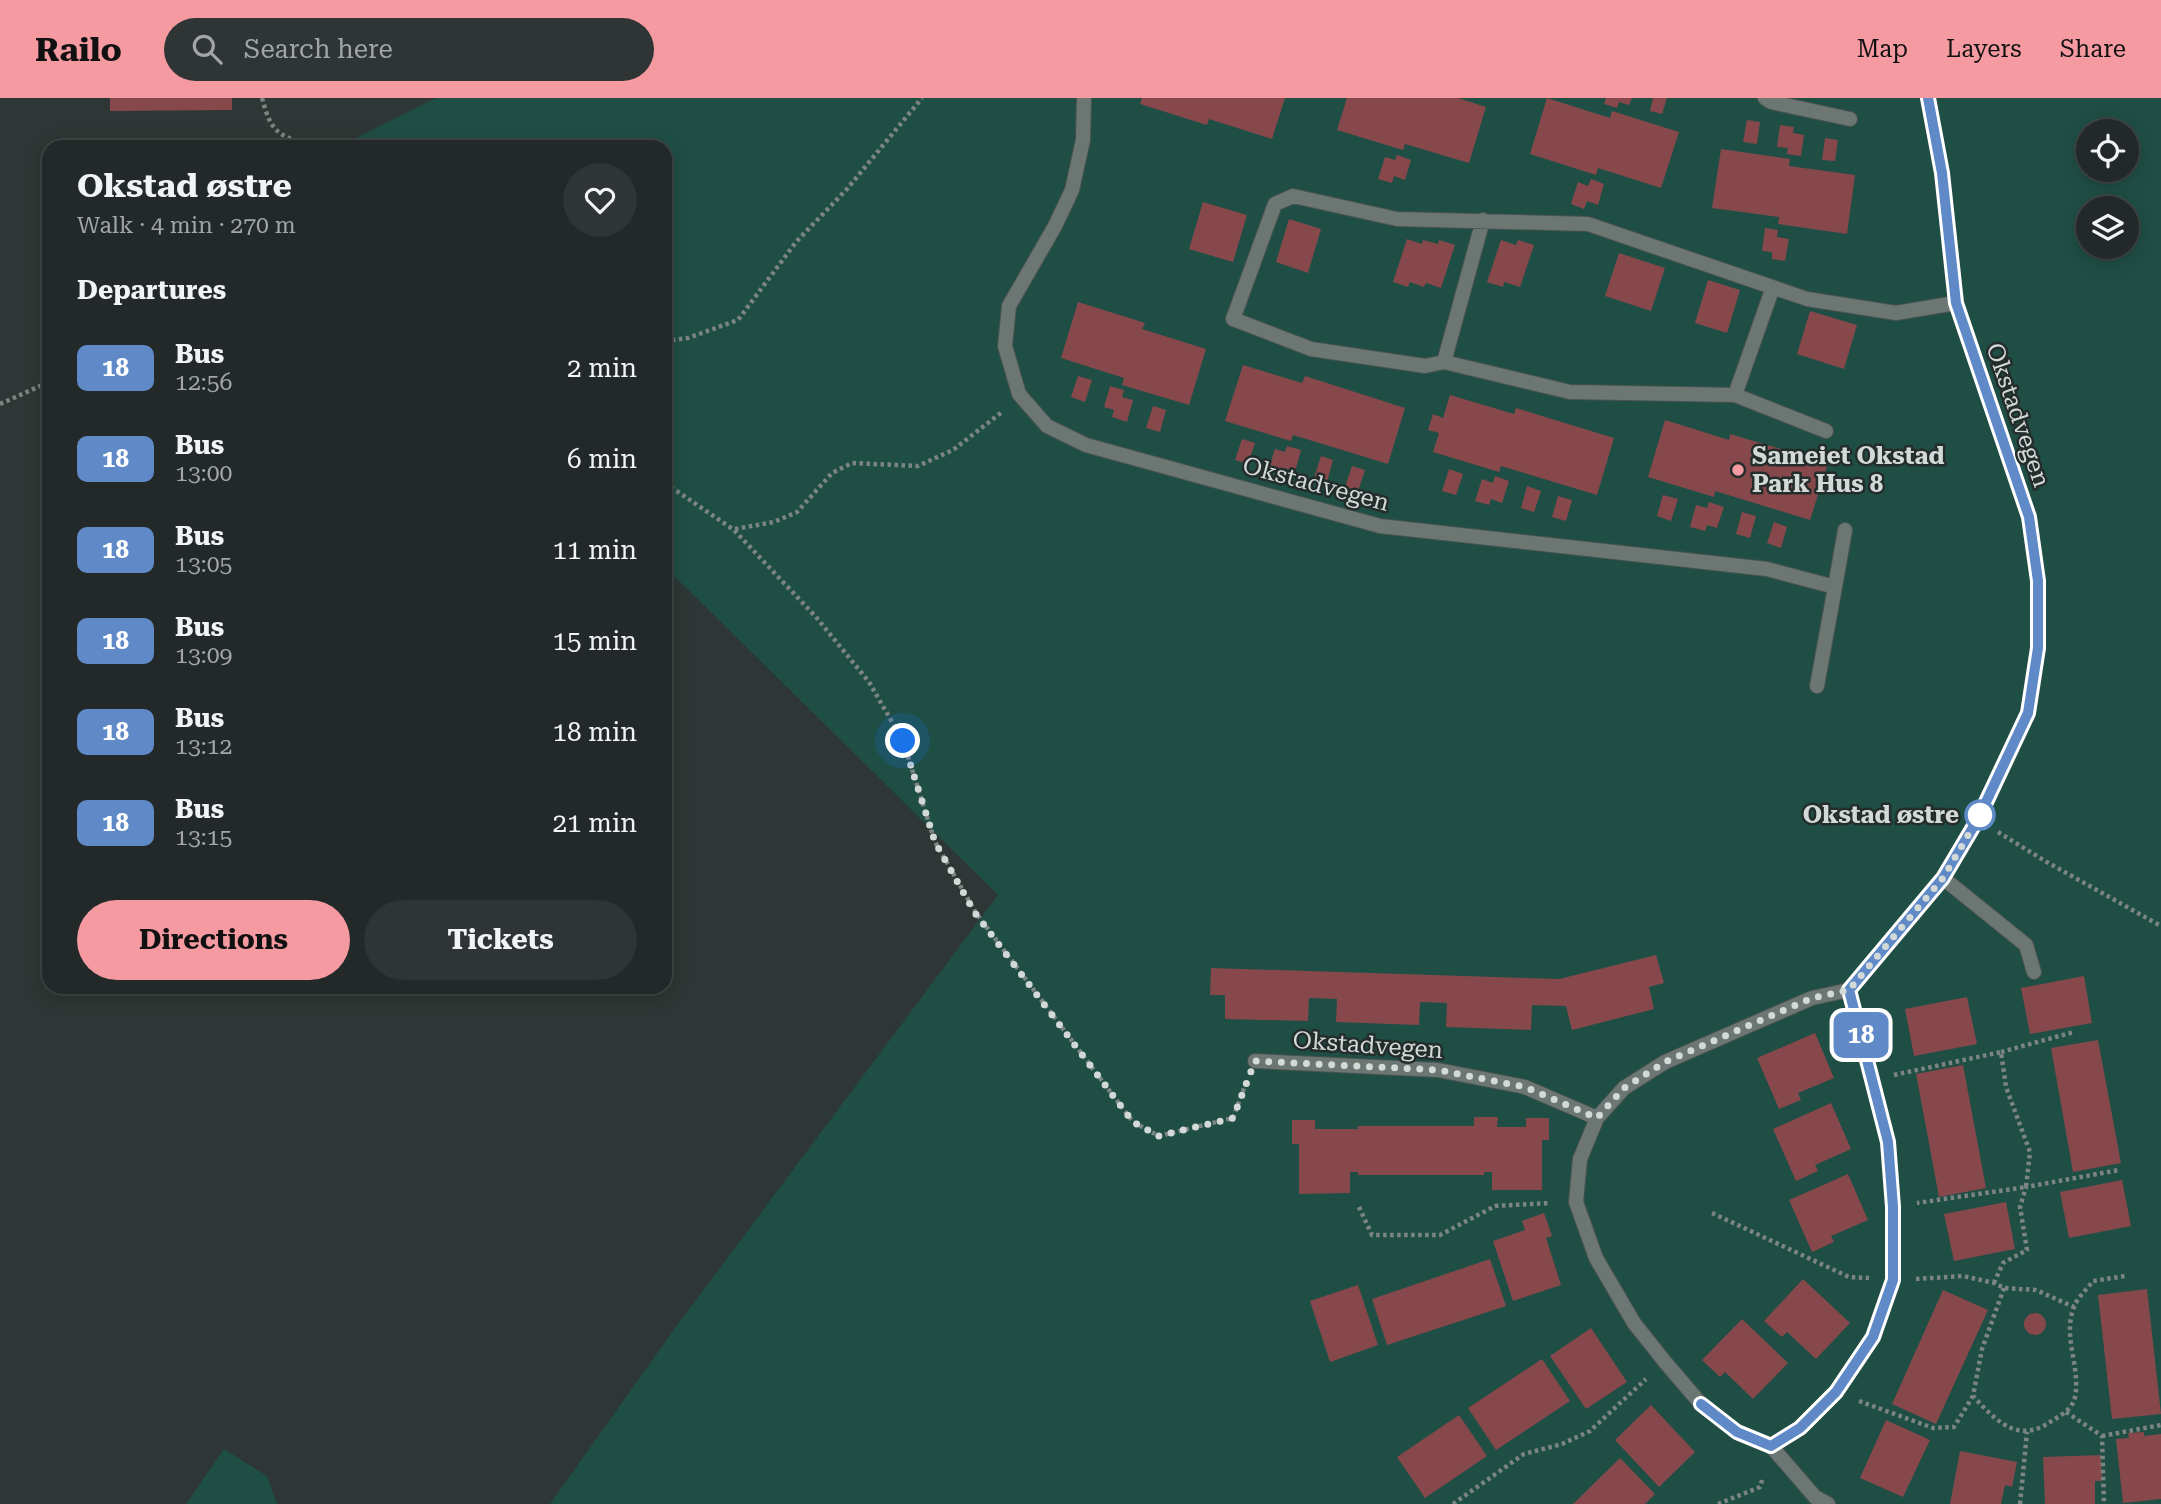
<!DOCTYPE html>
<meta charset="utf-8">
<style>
body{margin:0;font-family:"Roboto Serif",serif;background:#2e3534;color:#f1f3f6;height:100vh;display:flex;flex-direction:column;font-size:26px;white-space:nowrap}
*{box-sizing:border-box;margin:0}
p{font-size:23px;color:#a2a6a8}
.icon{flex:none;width:38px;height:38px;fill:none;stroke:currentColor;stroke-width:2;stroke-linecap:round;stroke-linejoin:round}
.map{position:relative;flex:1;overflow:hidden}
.sheet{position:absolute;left:42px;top:42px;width:630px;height:854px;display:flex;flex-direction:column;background:#222928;border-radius:21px;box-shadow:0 4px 18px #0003,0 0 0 2px #3f4545}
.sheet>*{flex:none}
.badge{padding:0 14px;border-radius:10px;font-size:24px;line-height:46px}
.tools{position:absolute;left:2076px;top:21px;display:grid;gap:14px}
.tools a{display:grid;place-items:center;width:63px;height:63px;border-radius:50%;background:#222928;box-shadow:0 4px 18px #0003,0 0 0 2px #3f4545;font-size:35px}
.you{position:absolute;width:35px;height:35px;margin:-18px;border:5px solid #fff;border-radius:50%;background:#1a73e8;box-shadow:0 0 0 10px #1a73e833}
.map>.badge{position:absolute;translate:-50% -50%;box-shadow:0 0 0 4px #fff}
h2{padding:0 35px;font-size:26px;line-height:63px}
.round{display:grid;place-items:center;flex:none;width:74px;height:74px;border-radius:37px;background:#2e3534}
.headline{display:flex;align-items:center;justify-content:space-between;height:119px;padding:0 35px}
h1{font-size:33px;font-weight:700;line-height:52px}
.action{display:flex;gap:14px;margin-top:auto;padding:14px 35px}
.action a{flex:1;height:80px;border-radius:42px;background:#f49aa0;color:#111;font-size:28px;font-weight:700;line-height:80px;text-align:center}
.action a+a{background:#2e3534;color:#f1f3f6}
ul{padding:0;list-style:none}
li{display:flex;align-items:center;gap:21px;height:91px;padding:0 35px}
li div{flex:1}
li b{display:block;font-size:26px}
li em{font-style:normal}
li .badge{min-width:77px;font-weight:700;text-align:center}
header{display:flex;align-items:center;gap:42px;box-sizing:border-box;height:98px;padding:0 35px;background:#f49aa0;color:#111}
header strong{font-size:33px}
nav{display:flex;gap:38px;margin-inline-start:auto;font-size:24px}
.search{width:490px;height:63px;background:#2e3534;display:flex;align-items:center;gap:18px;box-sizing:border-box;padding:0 24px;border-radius:38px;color:#a2a6a8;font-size:26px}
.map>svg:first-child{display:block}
.green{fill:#1f4e45;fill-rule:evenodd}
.building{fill:#87484c}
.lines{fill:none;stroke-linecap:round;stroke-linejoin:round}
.service-casing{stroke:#4b5351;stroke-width:16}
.tertiary-casing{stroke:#4b5351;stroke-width:16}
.path{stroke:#7d8583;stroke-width:4.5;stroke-dasharray:3.5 3.5;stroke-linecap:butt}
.service{stroke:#6c7774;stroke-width:14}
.tertiary{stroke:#6c7774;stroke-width:14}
.line-casing{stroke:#fff;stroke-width:16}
.line{stroke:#5f8ac7;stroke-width:10}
.walk{stroke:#d2d9d7;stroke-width:7;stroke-dasharray:0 12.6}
.poi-dot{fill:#f49aa0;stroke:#242d2b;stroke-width:2.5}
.stop-dot{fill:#fff;stroke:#5f8ac7;stroke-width:3.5}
.labels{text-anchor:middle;stroke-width:5;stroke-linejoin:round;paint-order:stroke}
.street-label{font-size:24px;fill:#d2d9d7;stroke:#242d2b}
.poi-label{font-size:24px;font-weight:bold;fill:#d2d9d7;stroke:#242d2b;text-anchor:start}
.stop-label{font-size:24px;font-weight:bold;fill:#d2d9d7;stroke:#242d2b;text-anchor:end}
</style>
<header>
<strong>Railo</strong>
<div class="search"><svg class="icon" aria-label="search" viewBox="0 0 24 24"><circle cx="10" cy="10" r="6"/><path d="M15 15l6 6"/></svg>Search here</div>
<nav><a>Map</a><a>Layers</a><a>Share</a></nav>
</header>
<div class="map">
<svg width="2161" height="1406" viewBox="0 0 2161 1406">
<rect width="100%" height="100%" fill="#2e3735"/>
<path class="green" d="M436 0H2161V1406H550L675 1230 998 797 665 469V49H338ZM2088 33H2126V72H2088ZM2088 110H2126V149H2088Z
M224 1351 267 1378 277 1406H186Z"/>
<path class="building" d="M110 0H232V12L110 13Z
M1142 0H1285L1272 41 1209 21 1207 27 1140 6Z
M1347 0H1458L1486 9 1469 65 1405 46 1403 52 1337 32Z
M1547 0 1610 20 1612 13 1679 34 1661 90 1598 70 1596 77 1530 56Z
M1606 0H1632L1629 7 1619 4 1617 10 1604 6Z
M1653 0H1667L1662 16 1650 13Z
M1747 22 1760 24 1757 46 1743 44Z
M1780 27 1794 29 1793 35 1804 37 1801 58 1787 56 1788 50 1777 49Z
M1825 40 1838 42 1835 63 1822 62Z
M1721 51 1790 61 1789 68 1855 77 1847 136 1778 126 1779 119 1712 110Z
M1397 57 1411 62 1405 82 1394 78 1392 85 1378 81 1385 59 1395 62Z
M1591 81 1604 86 1598 107 1587 103 1584 111 1571 106 1578 84 1588 88Z
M1203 104 1247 117 1233 164 1189 151Z
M1289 121 1321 131 1308 175 1276 164Z
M1765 130 1778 132 1777 139 1789 141 1785 163 1772 161V154L1762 153Z
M1407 141 1422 146 1423 142 1438 146 1439 142 1455 147 1441 190 1426 185 1424 189 1410 184 1408 189 1393 184Z
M1501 142 1516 147 1518 142 1534 147 1520 189 1504 184 1503 189 1487 184Z
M1619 155 1665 170 1651 213 1605 198Z
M1708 182 1740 192 1727 235 1695 225Z
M1078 204 1145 225 1142 231 1206 251 1189 307 1122 287 1124 280 1061 260Z
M1810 213 1857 227 1844 271 1797 256Z
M1243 267 1302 285 1305 278 1405 310 1388 366 1293 337 1291 343 1225 323Z
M1078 278 1092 282 1085 304 1071 299Z
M1110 288 1124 292 1122 299 1133 302 1127 324 1112 319 1114 312 1104 309Z
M1450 297 1514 316 1516 310 1614 340 1597 397 1501 368 1499 374 1433 354 1439 335 1428 332 1433 316 1443 320Z
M1153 308 1166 312 1160 334 1146 330Z
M1665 322 1729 342 1730 336 1828 365 1810 422 1715 393 1714 399 1648 379Z
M1242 341 1255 345 1248 366 1235 362Z
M1287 348 1301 352 1295 374 1285 370 1283 377 1268 373 1275 351 1285 354Z
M1321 358 1333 362 1327 384 1314 380Z
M1352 368 1365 372 1358 393 1345 389Z
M1449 371 1463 376 1456 397 1442 393Z
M1495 378 1509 383 1502 405 1491 401 1489 407 1475 403 1482 381 1493 385Z
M1527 388 1541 393 1534 414 1521 410Z
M1663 397 1678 401 1671 423 1657 418Z
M1558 398 1572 402 1566 423 1552 419Z
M1709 404 1724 409 1717 430 1707 427 1705 433 1690 429 1696 407 1707 410Z
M1742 414 1756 418 1750 440 1736 436Z
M1774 424 1787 429 1781 450 1767 445Z
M1656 857 1664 885 1649 889 1654 911 1572 932 1566 908 1532 907 1531 932 1446 929 1447 905 1420 904 1419 927 1336 924 1337 901 1309 900 1308 923 1225 921V897H1210L1211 870 1559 881Z
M2084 878 2092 925 2030 936 2021 890Z
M1967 899 1977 946 1914 958 1905 911Z
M1815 935 1834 980 1798 995 1801 1002 1779 1011 1757 960Z
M2098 942 2121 1065 2073 1074 2051 950Z
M1963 967 1986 1090 1939 1099 1916 976Z
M1831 1005 1851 1051 1815 1067 1818 1073 1796 1083 1773 1031Z
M1474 1019H1498L1497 1029H1526V1020H1549V1042H1542V1092H1492V1074H1484V1077H1358V1074H1350V1095L1299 1096V1046H1292V1022H1315V1031H1358V1028H1474Z
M1848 1076 1868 1122 1831 1138 1834 1144 1812 1154 1789 1102Z
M2122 1082 2131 1128 2069 1140 2060 1094Z
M2006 1104 2015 1151 1954 1163 1944 1116Z
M1544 1115 1552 1138 1546 1140 1561 1187 1513 1203 1493 1143 1525 1132 1522 1123Z
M1490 1161 1506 1208 1387 1247 1372 1201Z
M1803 1181 1850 1225 1816 1261 1787 1234 1782 1239 1764 1223Z
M1358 1187 1378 1247 1330 1264 1310 1203Z
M2147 1191 2161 1316 2112 1321 2098 1197Z
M1943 1192 1988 1212 1936 1326 1892 1306Z
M2024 1226a11 11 0 1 1 22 0a11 11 0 1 1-22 0Z
M1742 1221 1788 1265 1753 1301 1725 1274 1720 1279 1702 1262Z
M1591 1230 1627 1284 1586 1311 1550 1258Z
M1542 1261 1570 1303 1496 1352 1468 1310Z
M1651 1307 1695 1354 1659 1389 1615 1342Z
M1459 1317 1487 1358 1425 1400 1397 1359Z
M1886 1322 1930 1342 1903 1399 1860 1380Z
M2144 1334V1338L2161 1336V1401L2123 1405 2116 1341 2129 1340 2128 1335Z
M1960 1353 2017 1364 2012 1389 2005 1387 2001 1406H1950Z
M2101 1357 2102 1383H2095V1406H2045L2043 1359Z
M1620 1360 1655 1396 1645 1406H1573Z"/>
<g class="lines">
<defs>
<path id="service" d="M1084 0 1083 42 1072 92 1055 128 1009 208 1005 248 1019 296 1047 328 1086 347 1380 428 1767 471 1835 489 1817 588
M1765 0 1771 4 1850 21
M1444 264 1483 122
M1735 297 1773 189
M1826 333 1735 297 1570 294 1444 264 1425 268 1311 251 1233 221 1275 106 1293 98 1397 121 1588 126 1807 201 1896 215 1956 205
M1835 489 1845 432
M1943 780 2026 847 2034 874
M1255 963 1438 972 1525 989 1597 1020
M1771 1348 1800 1330 1836 1294 1873 1239 1893 1182V1109L1888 1044 1849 892 1812 900 1665 964 1624 990 1597 1020 1580 1061 1576 1104 1596 1160 1634 1225 1665 1264 1701 1306 1737 1334 1771 1348 1815 1399 1828 1406"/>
<path id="tertiary" d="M1849 892 1943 780 1978 721 2028 615 2038 550V483L2029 419 1956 205 1942 75 1928 0"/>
</defs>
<use href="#service" class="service-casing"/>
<use href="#tertiary" class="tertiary-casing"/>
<path class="path" d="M262 0C272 37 278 36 312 49
M665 243 688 240 738 222 796 144 847 91 922 0
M0 306 49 284
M665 385 734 432 816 519 869 584 903 643 935 744 976 815 1133 1024 1159 1038 1233 1020 1246 985
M735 431 774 424 797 414 832 375 852 365 918 368 953 352 1002 314
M1998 734 2045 763 2161 828
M2001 954 2074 934
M1894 977 2001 954 2006 989 2030 1054 2026 1089 1917 1105
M1359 1109 1372 1137H1440L1495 1108 1550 1105
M1712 1115 1849 1179 1869 1180
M1916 1181 1963 1178 1994 1185 2004 1190 2036 1192 2074 1209
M1994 1185 2003 1165 2027 1152 2020 1109 2026 1089 2119 1072
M2004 1190 1982 1251 1973 1298C1997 1324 2019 1347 2053 1322 2062 1317 2073 1310 2075 1299 2081 1269 2062 1239 2074 1209 2077 1200 2087 1191 2093 1183L2125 1178
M1859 1303 1933 1330 1954 1329 1973 1298
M2066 1314 2102 1338 2104 1406
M2102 1338 2161 1327
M1453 1406 1524 1356 1562 1346 1590 1333 1646 1281
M1718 1406 1760 1389 1763 1379
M2020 1406 2027 1334"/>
<use href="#service" class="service"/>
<use href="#tertiary" class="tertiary"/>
</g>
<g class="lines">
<defs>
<path id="line" d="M1701 1306 1737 1334 1771 1348 1800 1330 1836 1294 1873 1239 1893 1182V1109L1888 1044 1849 892 1943 780 1978 721 2028 615 2038 550V483L2029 419 1956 205 1942 75 1928 0"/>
</defs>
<use href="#line" class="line-casing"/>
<use href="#line" class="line"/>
<path class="walk" d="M903 643 935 744 975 815 1133 1024 1159 1038 1233 1020 1255 963 1438 972 1525 989 1597 1020 1624 990 1665 964 1812 900 1849 892 1943 780 1980 717"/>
</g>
<circle class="poi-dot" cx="1738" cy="372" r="7"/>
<circle class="stop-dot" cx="1980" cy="717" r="14"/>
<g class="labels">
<g class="street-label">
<text transform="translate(2018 317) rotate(71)" y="8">Okstadvegen</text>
<text transform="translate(1316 386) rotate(15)" y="8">Okstadvegen</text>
<text transform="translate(1368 947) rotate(4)" y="8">Okstadvegen</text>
</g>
<g class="poi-label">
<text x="1752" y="366">Sameiet Okstad<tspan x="1752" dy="28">Park Hus 8</tspan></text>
</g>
<g class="stop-label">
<text x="1959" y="725">Okstad østre</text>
</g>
</g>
</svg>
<div class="tools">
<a><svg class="icon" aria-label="locate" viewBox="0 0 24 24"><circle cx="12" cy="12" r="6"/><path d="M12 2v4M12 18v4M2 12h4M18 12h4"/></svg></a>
<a><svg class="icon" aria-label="layers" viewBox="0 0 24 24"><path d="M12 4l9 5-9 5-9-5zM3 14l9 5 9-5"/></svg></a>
</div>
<div class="you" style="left:903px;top:643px"></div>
<b class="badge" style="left:1861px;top:937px;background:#5f8ac7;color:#fff">18</b>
<section class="sheet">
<div class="headline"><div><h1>Okstad østre</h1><p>Walk · 4 min · 270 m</p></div><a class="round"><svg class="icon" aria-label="heart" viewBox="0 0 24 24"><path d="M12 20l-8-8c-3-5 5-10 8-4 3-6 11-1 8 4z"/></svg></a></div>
<h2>Departures</h2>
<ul>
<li><span class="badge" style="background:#5f8ac7;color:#fff">18</span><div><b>Bus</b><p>12:56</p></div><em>2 min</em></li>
<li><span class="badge" style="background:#5f8ac7;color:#fff">18</span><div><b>Bus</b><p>13:00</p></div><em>6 min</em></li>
<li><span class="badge" style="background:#5f8ac7;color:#fff">18</span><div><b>Bus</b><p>13:05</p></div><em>11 min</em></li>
<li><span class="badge" style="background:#5f8ac7;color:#fff">18</span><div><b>Bus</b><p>13:09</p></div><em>15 min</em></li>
<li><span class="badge" style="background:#5f8ac7;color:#fff">18</span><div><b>Bus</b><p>13:12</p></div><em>18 min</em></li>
<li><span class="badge" style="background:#5f8ac7;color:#fff">18</span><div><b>Bus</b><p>13:15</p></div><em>21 min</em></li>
</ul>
<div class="action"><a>Directions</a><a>Tickets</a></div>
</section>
</div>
